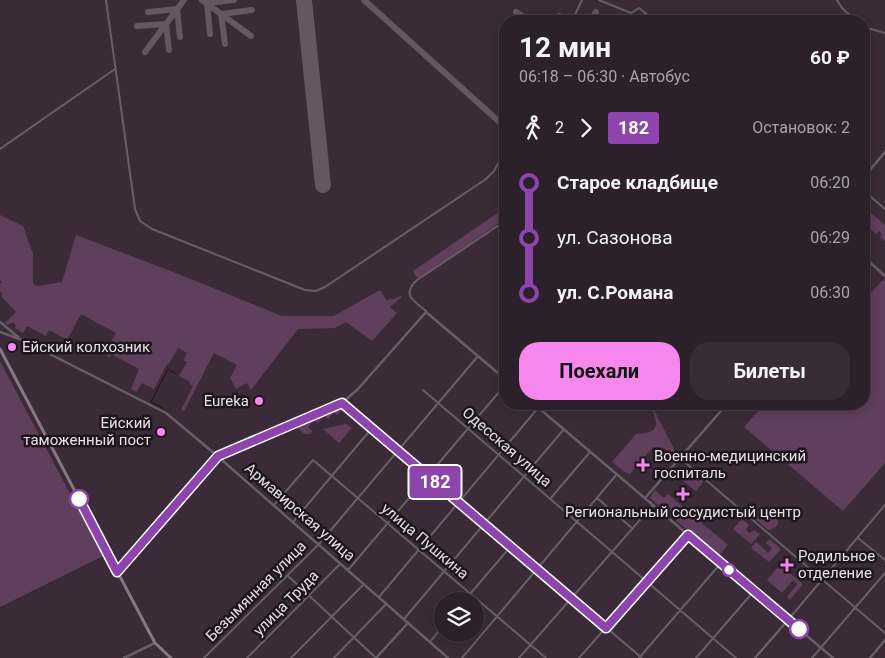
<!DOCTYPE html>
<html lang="ru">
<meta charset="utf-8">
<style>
body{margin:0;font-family:Roboto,sans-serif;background:#382d37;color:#f1f3f6;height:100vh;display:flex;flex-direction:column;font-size:19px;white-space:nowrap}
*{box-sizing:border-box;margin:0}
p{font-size:16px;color:#a6a3a9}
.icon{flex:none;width:28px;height:28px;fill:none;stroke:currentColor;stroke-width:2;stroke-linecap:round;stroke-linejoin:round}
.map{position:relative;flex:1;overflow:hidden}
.details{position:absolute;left:499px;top:15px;width:371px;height:395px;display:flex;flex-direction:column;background:#2c202b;border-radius:20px;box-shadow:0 2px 12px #0003,0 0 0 1px #483e47}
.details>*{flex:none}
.badge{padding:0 10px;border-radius:4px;font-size:18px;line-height:32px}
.fabs{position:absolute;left:434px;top:592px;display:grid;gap:10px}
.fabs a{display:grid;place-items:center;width:50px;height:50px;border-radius:50%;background:#2c202b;box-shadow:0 2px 12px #0003,0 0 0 1px #483e47;font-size:25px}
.map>.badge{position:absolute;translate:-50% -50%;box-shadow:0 0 0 2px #fff}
.legs{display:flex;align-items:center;gap:8px;height:55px;padding:0 20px;font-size:16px}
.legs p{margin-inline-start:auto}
.summary{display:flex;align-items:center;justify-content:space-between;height:85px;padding:0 20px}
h1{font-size:28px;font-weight:700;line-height:38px}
.cta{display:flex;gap:10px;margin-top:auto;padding:10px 20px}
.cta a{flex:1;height:58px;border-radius:20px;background:#f688ed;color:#111;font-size:20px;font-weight:700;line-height:58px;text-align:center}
.cta a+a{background:#382d37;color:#f1f3f6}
ul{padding:0 20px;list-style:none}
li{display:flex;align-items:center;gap:18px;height:55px;font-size:19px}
li i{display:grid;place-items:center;width:8px;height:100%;margin:0 6px;background:currentColor}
li i::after{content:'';width:12px;height:12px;margin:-6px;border:4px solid;border-radius:50%;background:#2c202b}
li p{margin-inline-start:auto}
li:first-child i{background:linear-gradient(#0000 50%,currentColor 0)}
li:last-child i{background:linear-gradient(currentColor 50%,#0000 0)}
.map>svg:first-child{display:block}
.green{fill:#5f3f5c}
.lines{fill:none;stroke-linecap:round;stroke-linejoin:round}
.stream{stroke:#2f022d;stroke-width:1}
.taxiway{stroke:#655663;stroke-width:6}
.runway{stroke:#655663;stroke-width:16}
.minor{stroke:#675f66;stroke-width:2}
.tertiary{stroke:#675f66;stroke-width:2.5}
.secondary{stroke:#857883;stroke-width:3}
.line-1-casing{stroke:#fff;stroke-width:11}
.line-1{stroke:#8e44ad;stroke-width:8}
.poi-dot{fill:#f688ed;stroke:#1e161d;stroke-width:2}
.stop-1-dot{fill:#fff;stroke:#8e44ad;stroke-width:2.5}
.labels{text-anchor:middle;stroke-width:5;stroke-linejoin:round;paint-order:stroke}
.poi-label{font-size:15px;fill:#e9dee7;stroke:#1e161d;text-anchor:start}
.street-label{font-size:15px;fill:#e9dee7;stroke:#1e161d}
</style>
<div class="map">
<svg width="885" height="658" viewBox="0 0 885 658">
<rect width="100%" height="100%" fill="#3b2b39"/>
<path class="green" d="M864 207 885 225V241L880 237 882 234 879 231 876 234 864 223Z
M505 208V219L420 277H416L413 271Z
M0 215 23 226 33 254V283L37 286 62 282 76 235 181 275 282 316H334L380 290 387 301 391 298 392 300 400 296 402 297 390 307 397 313 372 341 346 322 335 328 298 329 251 390 247 383 236 389 230 378 237 365 214 353 184 411 181 410 193 386 189 384 190 382 179 376 187 362 183 360 187 353 178 348 169 364H167L154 389 142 383 137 392 131 389 139 369 111 354 109 357 105 354 116 333 81 314 67 340 49 330 46 336 27 326 23 333 15 328 16 326 13 322 8 325 5 323 16 312 1 296 3 294 0 291V284L2 282 0 280Z
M883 280 885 281V463L843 511 744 427 764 404H864V298L868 292 870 294Z
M0 361 103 556 0 607Z
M343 405 350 411 349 412 344 408 337 415 334 412 328 419 324 416 318 423 314 420 308 427 312 431 311 434H304L296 426Z
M653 408 677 455 675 458 664 448 660 452 653 447 630 474 626 473 612 462 636 434C640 433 645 434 649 432 660 428 656 418 652 410Z
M346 424 352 428 339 443 323 429Z
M689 467 703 479V482L696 491 679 478Z
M655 490 664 498 668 494 728 545 718 557 650 498Z
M760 505 778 520V524L775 528 768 530 751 515Z
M743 520 749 525 746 530 750 533 754 530 760 534 751 544 733 529 740 521Z
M769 539 781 549 769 562 751 548 756 542 768 553 772 548 766 543Z
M780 565 803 584 790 600 787 597 797 584 793 580 782 593 767 580Z"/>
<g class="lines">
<path class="stream" d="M163 408 151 402 168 369 176 374"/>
<path class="taxiway" d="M202 0 251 36
M364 0 505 127
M148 12 177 9 180 37
M516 12 531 21
M559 16 571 21
M591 21 596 12
M137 26 166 24 169 50
M210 34 207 3 234 0
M225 44 221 14 252 10
M145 52 184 0"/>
<path class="runway" d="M304 0 323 185"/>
<path class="minor" d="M106 0 135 209 140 221 152 229 305 290 316 291 325 287 486 179 494 171 505 151
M599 0 631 13 639 8 655 21
M837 0 842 8 856 21
M572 21 582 0
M864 27 885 33
M0 149 115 69
M864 191 885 209
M426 311C414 301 401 295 417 280L505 221
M423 390 736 658
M342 403 642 658
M680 458 885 633
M597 498 633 529
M550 499 590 452
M274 505 313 460 546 658
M293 522 372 428
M858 538 885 560
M348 570 505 385
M288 576 376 658
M379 597 538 408
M464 601 511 546
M404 619 564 429
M788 620 885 505
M430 642 442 627
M204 658 319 544 478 356
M247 658 340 564
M291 658 363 585
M334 658 386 604
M462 658 617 474
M519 658 653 505
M579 658 688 535
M639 658 721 563
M696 658 754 591
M812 658 885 573"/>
<path class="tertiary" d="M864 177 885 152
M864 257 885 276
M0 322 18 337
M0 332 22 340 166 413 215 454 448 658
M534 404 833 658
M645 498 727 404
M117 572 218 456 342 403 358 389 426 312 505 379
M124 658 155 643
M376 658 408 623
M755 658 788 620
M870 658 885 640"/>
<path class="secondary" d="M0 349 155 643 171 658"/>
</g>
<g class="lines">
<defs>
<path id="line-1" d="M79 499 117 572 218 456 342 403 606 628 688 535 799 629"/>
</defs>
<use href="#line-1" class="line-1-casing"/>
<use href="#line-1" class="line-1"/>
</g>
<g class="poi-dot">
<circle cx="12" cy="347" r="5"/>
<circle cx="259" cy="401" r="5"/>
<circle cx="161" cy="432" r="5"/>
<path d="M640.5 457.5h5v5h5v5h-5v5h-5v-5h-5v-5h5z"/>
<path d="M680.5 486.5h5v5h5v5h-5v5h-5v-5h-5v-5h5z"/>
<path d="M784.5 557.5h5v5h5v5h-5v5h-5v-5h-5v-5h5z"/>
</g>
<g class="stop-1-dot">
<circle cx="79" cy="499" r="9"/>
<circle cx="729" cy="570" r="6"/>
<circle cx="799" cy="629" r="9"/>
</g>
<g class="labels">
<g class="poi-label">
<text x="22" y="352">Ейский колхозник</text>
<text x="249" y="406" text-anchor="end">Eureka</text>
<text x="151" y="428" text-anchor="end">Ейский<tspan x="151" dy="17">таможенный пост</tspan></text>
<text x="654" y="461">Военно-медицинский<tspan x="654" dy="17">госпиталь</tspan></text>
<text x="683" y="517" text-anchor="middle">Региональный сосудистый центр</text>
<text x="798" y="561">Родильное<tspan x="798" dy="17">отделение</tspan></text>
</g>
<g class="street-label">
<text transform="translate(507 447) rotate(41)" y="5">Одесская улица</text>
<text transform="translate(300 512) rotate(41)" y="5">Армавирская улица</text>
<text transform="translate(425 541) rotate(40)" y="5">улица Пушкина</text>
<text transform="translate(256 591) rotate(-45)" y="5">Безымянная улица</text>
<text transform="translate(286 603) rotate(-45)" y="5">улица Труда</text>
</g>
</g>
</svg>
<div class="fabs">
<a><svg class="icon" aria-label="layers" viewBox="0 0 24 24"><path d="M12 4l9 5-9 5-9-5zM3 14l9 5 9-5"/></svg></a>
</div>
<b class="badge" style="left:435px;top:482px;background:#8e44ad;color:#fff">182</b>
<section class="details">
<div class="summary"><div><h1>12 мин</h1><p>06:18 – 06:30 · Автобус</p></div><b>60 ₽</b></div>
<div class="legs"><svg class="icon" aria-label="walk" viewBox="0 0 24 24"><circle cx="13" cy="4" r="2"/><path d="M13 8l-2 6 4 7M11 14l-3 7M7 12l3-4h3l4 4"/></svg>2<svg class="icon" aria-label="forward" viewBox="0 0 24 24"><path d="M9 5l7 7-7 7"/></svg><b class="badge" style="background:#8e44ad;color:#fff">182</b><p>Остановок: 2</p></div>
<ul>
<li><i style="color:#8e44ad"></i><b>Старое кладбище</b><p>06:20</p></li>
<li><i style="color:#8e44ad"></i><span>ул. Сазонова</span><p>06:29</p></li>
<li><i style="color:#8e44ad"></i><b>ул. С.Романа</b><p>06:30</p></li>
</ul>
<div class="cta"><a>Поехали</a><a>Билеты</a></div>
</section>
</div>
